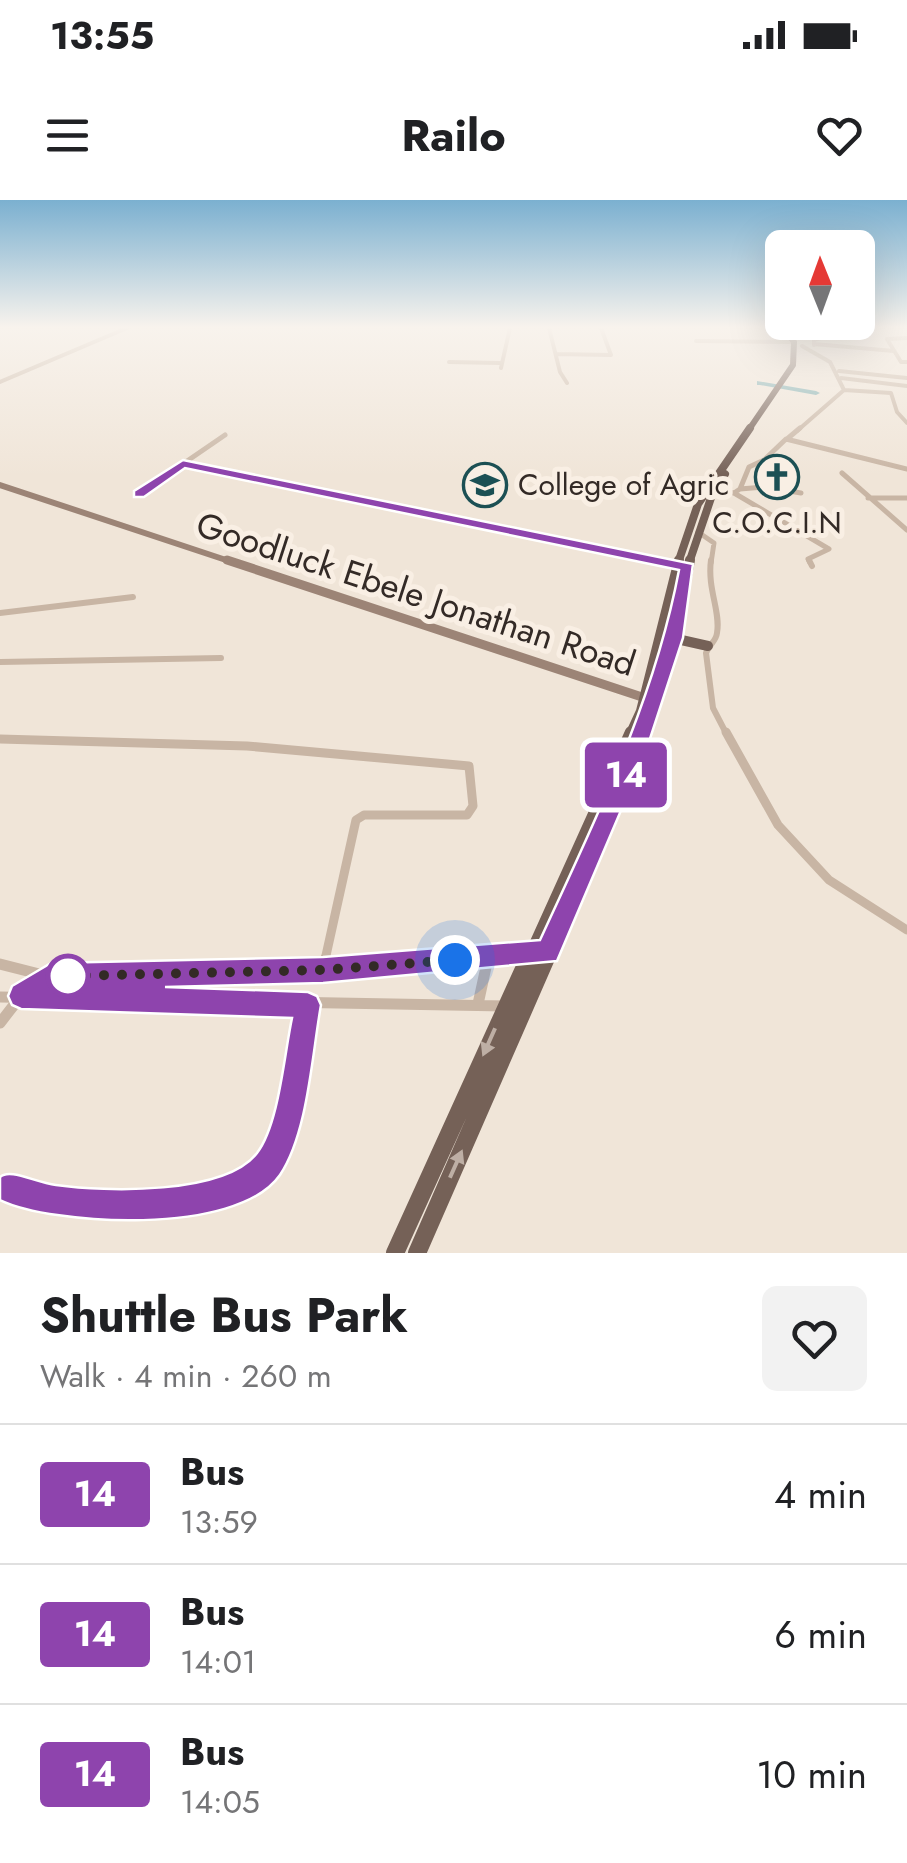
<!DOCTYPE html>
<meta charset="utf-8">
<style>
body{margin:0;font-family:Jost,sans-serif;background:#f2f2f2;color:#202124;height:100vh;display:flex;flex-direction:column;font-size:38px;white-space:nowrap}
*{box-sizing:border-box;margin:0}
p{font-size:32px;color:#757577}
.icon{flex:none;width:55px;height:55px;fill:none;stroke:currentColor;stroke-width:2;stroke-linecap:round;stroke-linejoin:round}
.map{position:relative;height:1053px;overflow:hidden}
.side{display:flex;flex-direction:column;background:#fff;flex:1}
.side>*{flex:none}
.badge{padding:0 20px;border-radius:8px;font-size:35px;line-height:65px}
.needle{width:65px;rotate:359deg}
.fabs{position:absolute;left:765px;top:30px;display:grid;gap:20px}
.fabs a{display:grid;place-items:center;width:110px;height:110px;border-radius:15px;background:#fff;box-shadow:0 10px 40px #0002;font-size:50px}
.you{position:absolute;width:50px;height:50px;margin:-25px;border:8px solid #fff;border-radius:50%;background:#1a73e8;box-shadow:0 0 0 15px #1a73e833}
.map>.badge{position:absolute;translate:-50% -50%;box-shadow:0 0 0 5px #fff}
.round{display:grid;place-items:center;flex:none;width:105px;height:105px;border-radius:15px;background:#f2f2f2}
.summary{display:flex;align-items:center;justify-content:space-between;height:170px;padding:0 40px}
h1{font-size:48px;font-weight:700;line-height:75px}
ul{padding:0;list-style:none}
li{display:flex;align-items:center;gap:30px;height:140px;padding:0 40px;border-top:2px solid #e0e0e0}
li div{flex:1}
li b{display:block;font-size:38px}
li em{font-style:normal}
li .badge{min-width:110px;font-weight:700;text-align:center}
.status{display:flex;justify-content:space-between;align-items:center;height:70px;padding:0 50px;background:#fff;direction:ltr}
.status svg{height:28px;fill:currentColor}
header{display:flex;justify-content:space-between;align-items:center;height:130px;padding:0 40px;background:#fff;font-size:45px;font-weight:700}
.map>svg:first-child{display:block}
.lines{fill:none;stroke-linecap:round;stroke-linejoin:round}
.river{fill:#77aaad;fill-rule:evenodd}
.minor-far4{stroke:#c8b5a4;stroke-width:4}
.minor-far3{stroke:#c8b5a4;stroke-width:5}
.minor-far2{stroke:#c8b5a4;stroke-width:6}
.minor-far1{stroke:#c8b5a4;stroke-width:9}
.minor{stroke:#c8b5a4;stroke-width:11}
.secondary-far1{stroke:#9c8476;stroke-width:6}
.secondary{stroke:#9c8476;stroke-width:9}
.primary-far4{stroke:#756157;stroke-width:6}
.primary-far3{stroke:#756157;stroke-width:8}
.primary-far2{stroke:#756157;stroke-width:10}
.primary-far1{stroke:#756157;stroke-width:12}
.primary{stroke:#756157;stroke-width:18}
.oneway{fill:#beafa5}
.line{fill:#8e44ad;stroke:#fff;stroke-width:2.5}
.walk{stroke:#332a26;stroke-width:10;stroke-dasharray:0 18}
.stop-dot{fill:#fff;stroke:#8e44ad;stroke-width:5}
.labels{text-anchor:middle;stroke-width:10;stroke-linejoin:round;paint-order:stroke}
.far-poi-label{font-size:30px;fill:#332a26;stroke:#f9efe4;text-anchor:start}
.street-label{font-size:35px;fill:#332a26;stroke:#f9efe4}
</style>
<div class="status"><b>13:55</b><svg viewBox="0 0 49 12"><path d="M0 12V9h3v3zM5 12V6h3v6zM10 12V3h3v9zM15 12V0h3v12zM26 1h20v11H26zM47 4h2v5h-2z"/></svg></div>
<header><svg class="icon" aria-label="menu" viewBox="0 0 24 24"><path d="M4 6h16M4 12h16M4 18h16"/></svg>Railo<svg class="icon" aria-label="heart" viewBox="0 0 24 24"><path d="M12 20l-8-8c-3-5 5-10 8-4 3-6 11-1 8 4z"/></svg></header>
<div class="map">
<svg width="907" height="1053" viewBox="0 0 907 1053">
<rect width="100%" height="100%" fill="#f0e5d8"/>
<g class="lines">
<path class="river" d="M757 181 816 191 820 193 816 195 760 185H757Z"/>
<path class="minor-far4" d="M549 128 560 172 567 183
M907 138 887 139 901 162H907
M696 141 794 142
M814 144 894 151
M814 145V140L835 134 837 128
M556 154 611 155 601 128
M449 162 500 163
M501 168 510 128
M839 171 907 178
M841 178 907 186
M0 182 127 128
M844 190 891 193 897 212 907 223
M797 231 844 190 830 162 802 146"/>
<path class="minor-far3" d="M787 239 800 228
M183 264 667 363
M842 273 907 330
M715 289 734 293 829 349 808 359 810 363
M740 289 765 287 801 293
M734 293 740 289 749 267 764 260 786 239 907 269
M139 294 225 235
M868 298H907
M698 332 714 343 711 363"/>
<path class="minor-far2" d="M654 360 688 367
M711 360C707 389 721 412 717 433 716 442 709 444 706 453L713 508 727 535
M809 360 812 366
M0 413 133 397
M0 462 221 458"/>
<path class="minor-far1" d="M726 532 778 625 829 680 907 730
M0 539 247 546 469 566 473 606 467 615H364L356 620 325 760
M450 760 528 754"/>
<path class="minor" d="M0 764 51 777 323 770 482 758
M323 770 326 758
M0 797 505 806
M478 804 488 758
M0 823 21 796 51 777
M0 988C68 1006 222 1027 270 961 297 923 300 850 308 805"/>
<path class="secondary-far1" d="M0 285 235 363"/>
<path class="secondary" d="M227 360 645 498"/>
<path class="primary-far4" d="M748 231 793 165 794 142 784 128"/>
<path class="primary-far3" d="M678 363 698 304 750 228
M689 363 713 292 725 274"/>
<path class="primary-far2" d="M668 437 708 446
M630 535 641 511 679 360
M642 535 675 438 690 360"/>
<path class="primary-far1" d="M528 760 631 532
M545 760 642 532"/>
<path class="primary" d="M395 1053 529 758
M417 1053 546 758"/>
</g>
<defs><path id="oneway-solid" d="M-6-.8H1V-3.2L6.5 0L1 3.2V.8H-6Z" transform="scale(2.5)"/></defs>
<g class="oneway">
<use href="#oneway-solid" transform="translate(489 842) rotate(114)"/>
<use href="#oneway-solid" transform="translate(456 964) rotate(-66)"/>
</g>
<linearGradient id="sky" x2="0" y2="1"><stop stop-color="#7bb0d0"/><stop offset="0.46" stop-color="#f8f3ed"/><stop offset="1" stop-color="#f8f3ed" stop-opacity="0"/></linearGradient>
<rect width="907" height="276" fill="url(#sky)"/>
<path class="line" d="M183 260 693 364 683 438 645 554 557 761 323 783 165 787 308 792 317 796 321 805C312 855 308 933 280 975 237 1037 51 1025 0 1000V977C10 968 34 982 56 985 105 992 225 995 257 953 279 924 284 855 292 818L21 809 12 805 8 796 12 786 51 763 323 757 540 740C596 618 654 502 679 370L185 268 144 297H134V291Z"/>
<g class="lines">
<path class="walk" d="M68 776 323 770 455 760"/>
</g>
<defs>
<symbol id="church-ring" viewBox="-11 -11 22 22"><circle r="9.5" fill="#f9efe4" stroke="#1c5054" stroke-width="1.5"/><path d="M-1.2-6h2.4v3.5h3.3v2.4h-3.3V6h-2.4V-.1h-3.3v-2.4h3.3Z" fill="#1c5054"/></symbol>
<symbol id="university-ring" viewBox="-11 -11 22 22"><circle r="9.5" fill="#f9efe4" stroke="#1c5054" stroke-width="1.5"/><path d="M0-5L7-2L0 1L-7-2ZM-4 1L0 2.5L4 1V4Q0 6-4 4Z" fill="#1c5054"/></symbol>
</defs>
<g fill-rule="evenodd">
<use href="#church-ring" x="752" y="252" width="50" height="50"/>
<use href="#university-ring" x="460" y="260" width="50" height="50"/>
</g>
<circle class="stop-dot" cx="68" cy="776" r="20"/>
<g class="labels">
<g class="far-poi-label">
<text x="518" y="295">College of Agric</text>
<text x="777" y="333" text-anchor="middle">C.O.C.I.N</text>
</g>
<g class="street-label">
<text transform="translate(416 394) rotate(18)" y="12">Goodluck Ebele Jonathan Road</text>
</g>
</g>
</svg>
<div class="fabs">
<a><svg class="needle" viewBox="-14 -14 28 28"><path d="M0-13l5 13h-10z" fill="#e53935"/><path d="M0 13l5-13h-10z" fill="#757577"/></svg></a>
</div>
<div class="you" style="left:455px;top:760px"></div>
<b class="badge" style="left:626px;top:575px;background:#8e44ad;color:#fff">14</b>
</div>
<section class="side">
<div class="summary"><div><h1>Shuttle Bus Park</h1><p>Walk · 4 min · 260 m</p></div><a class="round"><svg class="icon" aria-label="heart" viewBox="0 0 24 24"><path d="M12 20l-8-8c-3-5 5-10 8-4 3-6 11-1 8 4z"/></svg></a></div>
<ul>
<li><span class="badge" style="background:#8e44ad;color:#fff">14</span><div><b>Bus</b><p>13:59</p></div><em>4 min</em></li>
<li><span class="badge" style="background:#8e44ad;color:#fff">14</span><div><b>Bus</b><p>14:01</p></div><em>6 min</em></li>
<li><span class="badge" style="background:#8e44ad;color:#fff">14</span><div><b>Bus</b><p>14:05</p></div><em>10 min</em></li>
</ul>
</section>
